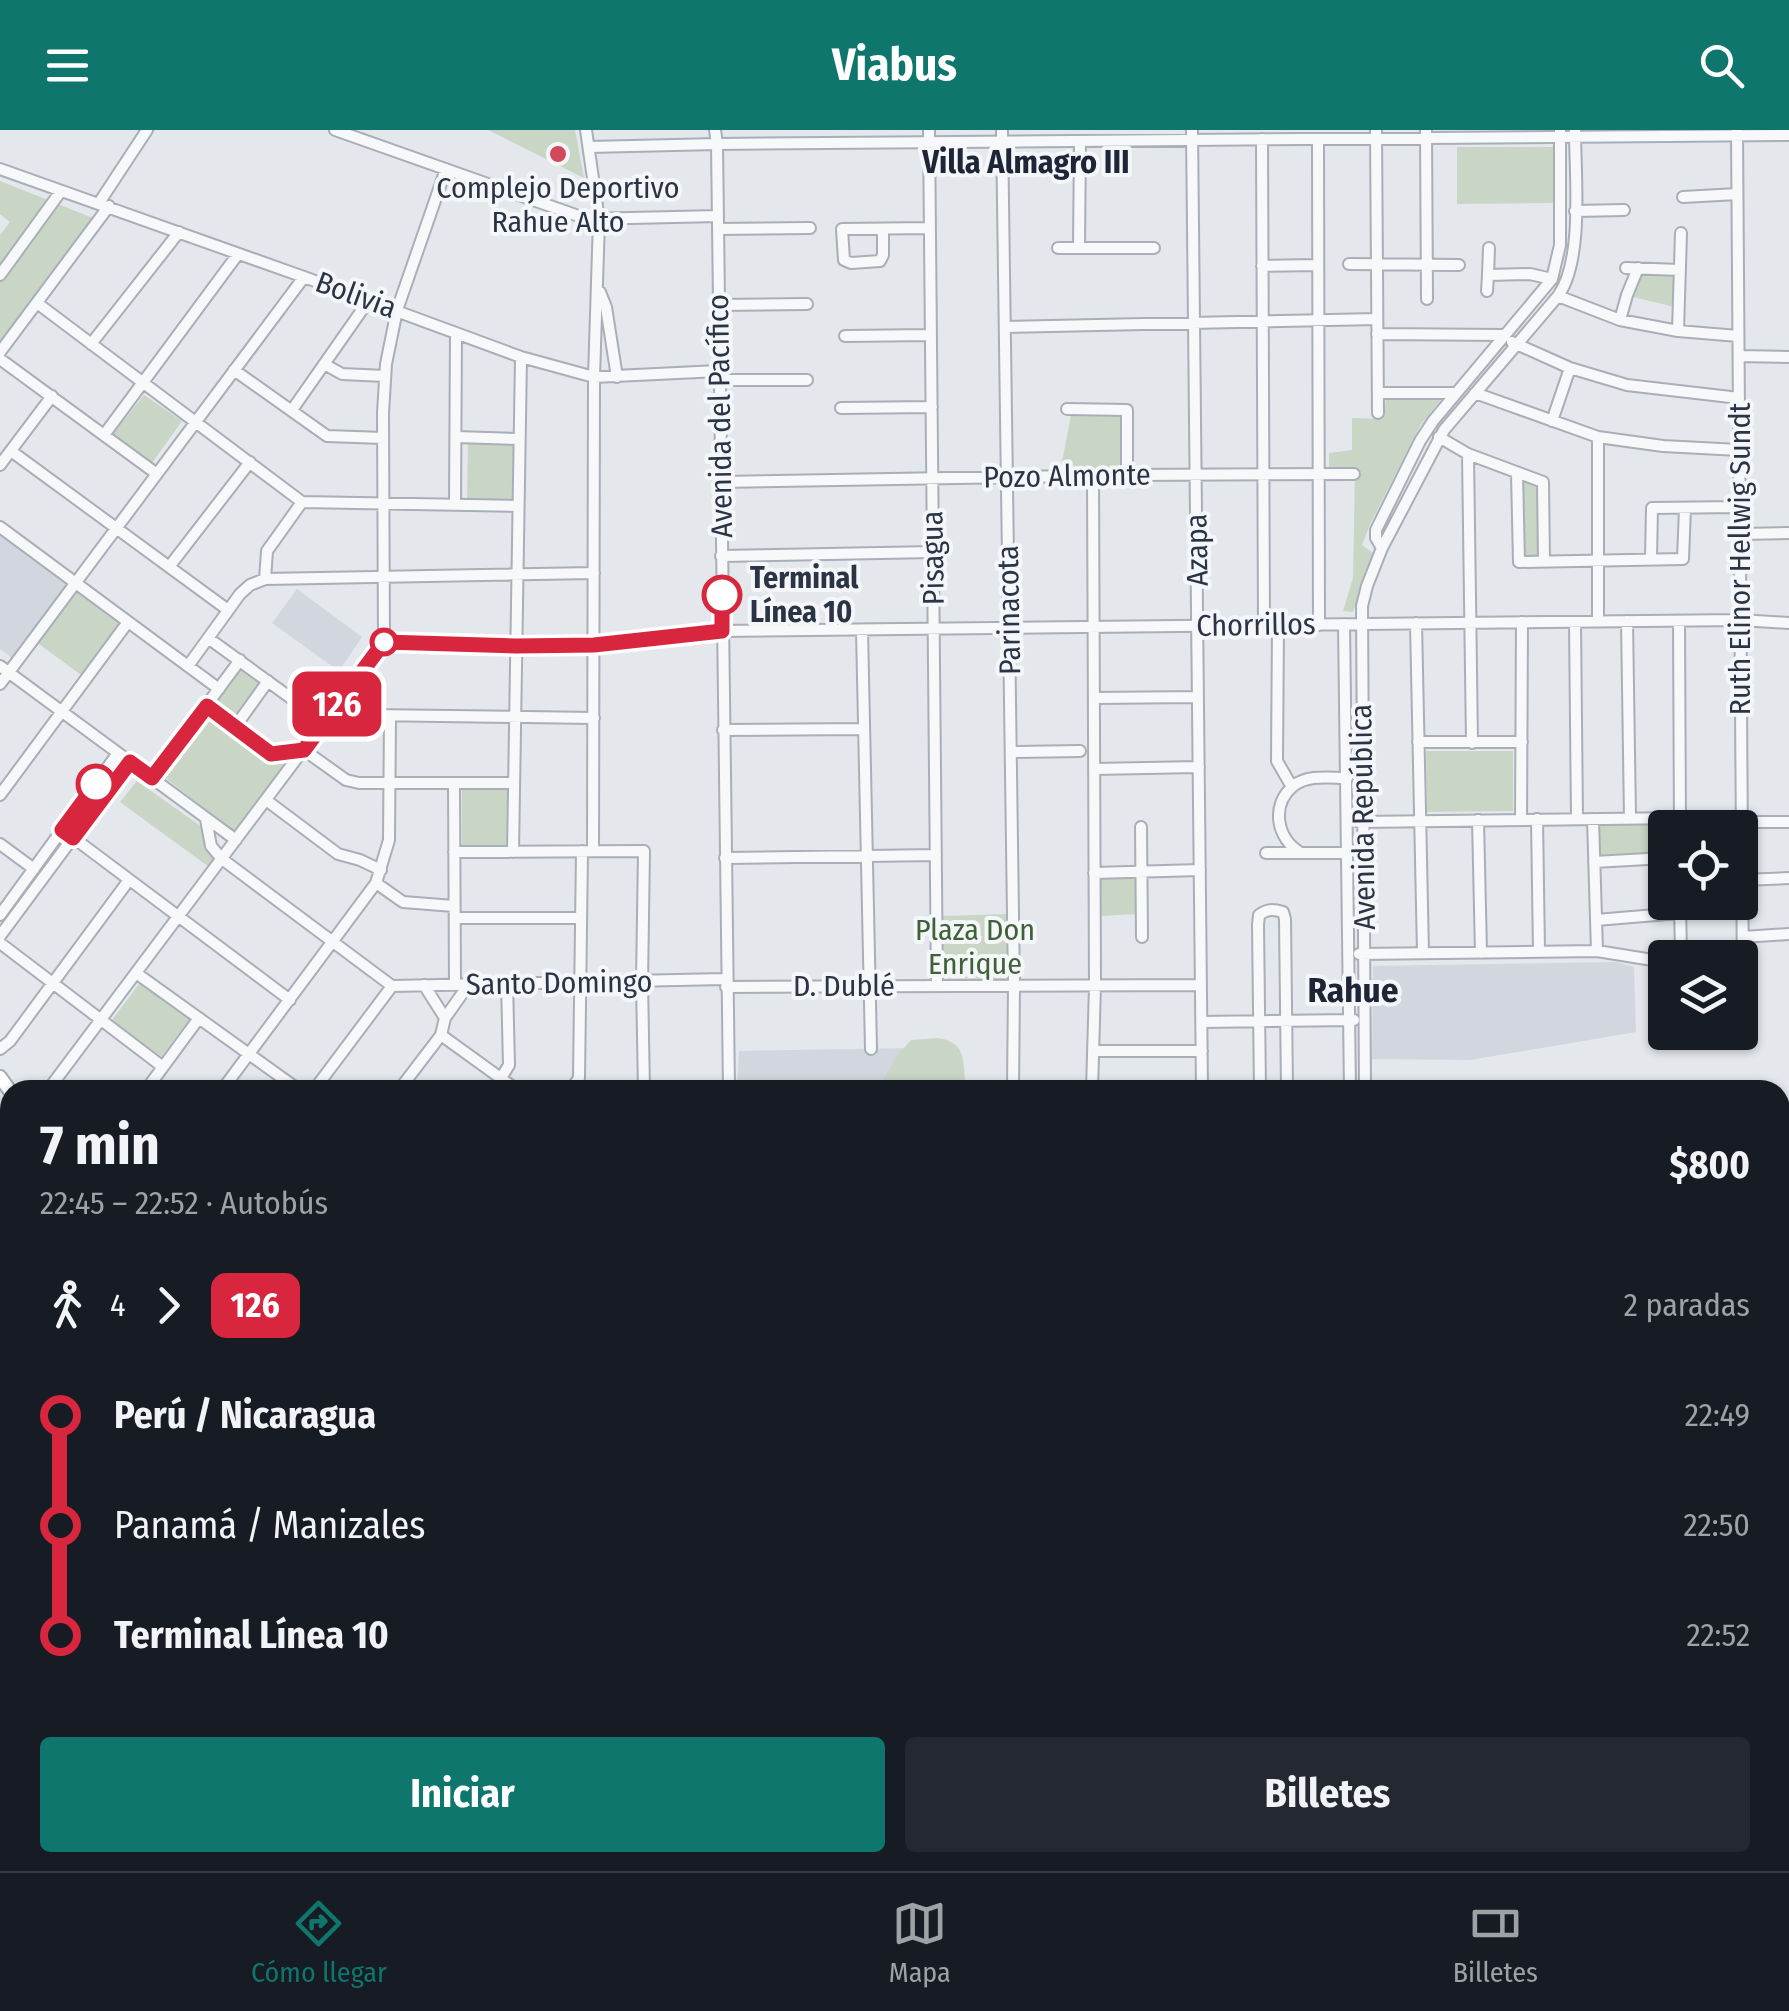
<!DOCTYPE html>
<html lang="es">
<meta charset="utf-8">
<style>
body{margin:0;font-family:"Fira Sans Condensed",sans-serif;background:#242831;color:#f1f3f6;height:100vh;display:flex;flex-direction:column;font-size:38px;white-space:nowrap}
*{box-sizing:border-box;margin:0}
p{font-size:32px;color:#9ea1a6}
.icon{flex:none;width:55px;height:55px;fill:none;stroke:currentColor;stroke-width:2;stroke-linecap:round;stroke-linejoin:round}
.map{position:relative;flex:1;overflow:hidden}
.panel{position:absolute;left:0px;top:950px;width:1790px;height:792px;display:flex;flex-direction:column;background:#171b24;border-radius:30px 30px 0 0;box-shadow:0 2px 8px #0004}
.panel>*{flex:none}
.badge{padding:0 20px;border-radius:15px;font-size:35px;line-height:65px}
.tools{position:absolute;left:1648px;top:680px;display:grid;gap:20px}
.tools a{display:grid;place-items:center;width:110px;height:110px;border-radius:10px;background:#171b24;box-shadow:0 2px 8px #0004;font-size:50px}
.map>.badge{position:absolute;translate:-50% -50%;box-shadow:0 0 0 5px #fff}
.legs{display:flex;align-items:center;gap:15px;height:110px;padding:0 40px;font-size:32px}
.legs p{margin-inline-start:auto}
.headline{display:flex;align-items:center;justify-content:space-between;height:170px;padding:0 40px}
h1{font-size:55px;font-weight:700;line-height:75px}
.cta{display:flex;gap:20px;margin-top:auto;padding:20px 40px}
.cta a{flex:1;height:115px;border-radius:10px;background:#0f766e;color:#fff;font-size:40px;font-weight:700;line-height:115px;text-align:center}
.cta a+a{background:#242831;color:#f1f3f6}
ul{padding:0 40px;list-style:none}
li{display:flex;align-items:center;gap:35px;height:110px;font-size:38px}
li i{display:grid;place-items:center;width:15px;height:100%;margin:0 12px;background:currentColor}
li i::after{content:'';width:25px;height:25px;margin:-12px;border:8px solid;border-radius:50%;background:#171b24}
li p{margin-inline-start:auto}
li:first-child i{background:linear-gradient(#0000 50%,currentColor 0)}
li:last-child i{background:linear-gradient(currentColor 50%,#0000 0)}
header{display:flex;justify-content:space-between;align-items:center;height:130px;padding:0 40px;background:#0f766e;color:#fff;font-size:45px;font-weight:700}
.menu{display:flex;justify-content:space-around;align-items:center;height:140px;border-top:2px solid #363941;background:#171b24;font-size:28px;color:#9ea1a6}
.menu a{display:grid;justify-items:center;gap:5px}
.menu .on{color:#0f766e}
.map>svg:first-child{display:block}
.built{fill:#d2d6de}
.green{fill:#c9d6c5}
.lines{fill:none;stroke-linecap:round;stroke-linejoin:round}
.minor-casing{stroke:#a9aeb7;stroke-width:14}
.major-casing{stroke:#a3abb8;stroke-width:16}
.minor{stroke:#f7f8fa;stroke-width:10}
.major{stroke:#fff;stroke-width:12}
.line-1-casing{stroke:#fff;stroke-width:22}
.line-1{stroke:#d7263d;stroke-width:15}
.poi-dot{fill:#d1495b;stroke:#f4f6f9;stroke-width:4}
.stop-1-dot{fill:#fff;stroke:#d7263d;stroke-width:5}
.labels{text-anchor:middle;stroke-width:8;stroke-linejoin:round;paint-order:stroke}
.poi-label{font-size:30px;fill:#2b3445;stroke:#f4f6f9}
.street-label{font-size:30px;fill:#2b3445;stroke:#f4f6f9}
.stop-label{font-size:30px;font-weight:bold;fill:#2b3445;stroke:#f4f6f9;text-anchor:start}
.park-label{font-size:30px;fill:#3f6138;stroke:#f4f6f9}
.neighbourhood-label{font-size:32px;font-weight:bold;fill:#1d2536;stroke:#f4f6f9}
.quarter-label{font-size:35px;font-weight:bold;fill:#1d2536;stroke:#f4f6f9}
</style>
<header><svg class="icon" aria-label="menu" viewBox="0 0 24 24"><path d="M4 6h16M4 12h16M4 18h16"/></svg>Viabus<svg class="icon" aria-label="search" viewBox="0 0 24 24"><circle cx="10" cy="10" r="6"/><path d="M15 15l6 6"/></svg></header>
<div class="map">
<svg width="1789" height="1741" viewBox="0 0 1789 1741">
<rect width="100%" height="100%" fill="#e4e7ec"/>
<path class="built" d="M0 402 68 454 12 528 0 519Z
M297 459 362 507 339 541 272 493Z
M1616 832 1634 837 1636 902 1470 930 1372 929 1373 836Z
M912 918 896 960H737L739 921Z"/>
<path class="green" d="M488 0H575L584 48Z
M1457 17H1554V73L1457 74Z
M0 51 93 88 0 216V105L10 92 0 84Z
M1640 143 1676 144 1675 177 1633 167Z
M144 265 182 291 152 333 113 304Z
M1443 267 1420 296 1371 392 1362 415 1373 423 1353 482 1343 481 1353 448 1355 338 1329 340V323L1352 320V288L1383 289 1386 270Z
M1071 285 1122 286V341L1060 342Z
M468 312 517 314 515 369H467Z
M1524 352 1540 353V426L1524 427Z
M76 458 123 493 84 547 36 512Z
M240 534 264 552 235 593 211 575Z
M206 583 269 630H290L237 703 160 644Z
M1426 621H1513V681L1427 682Z
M137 651 202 697 205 714 216 729 209 737 120 672Z
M462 660H511V715H462Z
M1672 694V697L1665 698V722L1600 725 1599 695Z
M1138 746V784L1099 786 1100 747Z
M1006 784 1007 849 944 848 943 786Z
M142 850 191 887 161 927 112 890Z
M937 908C970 912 961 935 967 960H877L897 926 911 910Z"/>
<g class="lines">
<defs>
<path id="minor" d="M335 0 587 89 718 86
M586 0 599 90 594 247 593 721
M715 0 717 14 729 960
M929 0 937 855
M1002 0 1014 856 1013 960
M1192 0 1202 960
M1376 0 1378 283
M1426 0 1427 169
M1737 1 1743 859
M1262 9 1264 495
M1318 9 1319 495
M589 17 717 14 1789 5
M0 39 304 147 521 227 594 247 719 241
M1683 67 1737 64
M99 73 147 0
M1575 81 1624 80
M718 99 810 98
M883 99V125L880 131 851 133 844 130 842 99 930 98
M1058 118H1154
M1079 118 1080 11
M1489 118 1488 145 1530 144 1552 149
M1349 134 1459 135
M1262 136 1318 135
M1626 138 1680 140
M0 145 61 61
M1487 161 1488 145
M600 162 606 177 617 247
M1558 166 1620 190 1678 201 1738 206
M37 173 302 372 518 376
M719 175 807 174
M1620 190 1627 165 1638 138
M1005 197 1377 189
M1678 201 1681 103
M1377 204 1504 205
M845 206 931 205
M1512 212 1570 238 1627 255 1739 268
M91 214 179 102
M0 222 109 76
M1739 226 1789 227
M0 229 157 344
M324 234 342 244 385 246
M234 240 327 306 383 308
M719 250H807
M1378 263H1455
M1475 263 1598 307 1663 316 1739 320
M841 278 932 277
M1067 279 1127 280V345
M292 280 369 170
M1552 291 1570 238
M104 305 238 124
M456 307 519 309
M1439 307 1468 324 1543 352 1544 431
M11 321 228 480
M1468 324 1472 613
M0 335 52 266
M1517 343 1519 432 1683 429 1685 378
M720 352 1127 345 1354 344
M455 375 456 203
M0 397 219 559
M1740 404 1789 403
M1382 418 1376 408V400L1420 311 1433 291 1552 149 1560 115V0
M721 426 933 422
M1651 429 1652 378 1740 377
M169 437 250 332
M265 449 267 421 302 372
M1598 491V307
M1627 491 1630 688
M1679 491 1680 698
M1575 492 1577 689
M1416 493 1423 823
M1344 494 1350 960
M1278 495 1277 631 1292 657
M862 500 871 919
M208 508 324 592
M384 512 516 516 594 515 722 501 1740 490 1789 493
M384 512 383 283 386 234 397 180 446 39
M0 536 236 710
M188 536 240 464 250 455 265 449 594 443
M0 554 304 147
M344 565 370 585 594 588
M1094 568 1198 567
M207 576 271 624 304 620
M235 597 268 551
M723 600 864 599
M1418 612H1522
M304 620 346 650 359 653H514
M1011 622 1080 621
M1094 639 1199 637
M152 649 240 530
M454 653 455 854
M0 665 128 492
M266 670 338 724 360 730 381 740
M206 689 211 716 222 729 392 856
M1537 689 1539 822
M1593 689 1597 821
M1478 690 1481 823
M1521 690 1522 492
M1359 692 1680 688 1742 692H1789
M1141 697 1142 807
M63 700 290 870
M0 714 34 739
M454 722 644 721 642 852 644 960
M513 722 521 227
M1266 723H1348
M1301 723C1277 709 1270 676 1293 656 1308 644 1330 648 1347 648
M725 728 936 725
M1594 732 1665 728
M1094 743 1200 740
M1742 750 1789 748
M376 753 403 772 454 776
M1680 772 1681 828
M0 785 118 623
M455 788H581
M1596 790 1680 783
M0 806 129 632
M1743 807 1789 804
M0 813 163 937
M1359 824 1597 821 1665 832
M136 843 299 960
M392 856 726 849
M726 857 1201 855
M445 888 469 854
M1202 892 1354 890
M441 905 517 960
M0 919 10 911 129 750
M1093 921H1202
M501 948 509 935 507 853
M48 960 384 512
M146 960 199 888
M222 960 376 753 389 710 390 586
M314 960 392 856
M399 960 441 905 445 888 424 855
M571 960 579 948 582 721
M1092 960 1095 856 1093 345
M1260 960 1258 795 1259 785C1267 779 1273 779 1283 782L1285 789 1287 960
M1365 960 1362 476 1367 456 1382 418 1444 300 1558 166C1584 130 1575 45 1575 1
M0 1075 10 1082
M0 1113 10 1099
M0 1152 10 1160
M0 1235 10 1220
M0 1284 10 1289
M0 1344 10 1350
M0 1408 10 1413
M1780 1441 1789 1438
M0 1449 10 1431
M0 1553 10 1558
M1780 1558 1789 1532
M0 1613 10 1618
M0 1633 10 1637
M1780 1701 1789 1703
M443 1732 471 1741
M1598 1732 1630 1741
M587 1741 589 1732
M852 1741 854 1732
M918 1741 921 1732
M1051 1741 1054 1732
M1408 1741 1410 1732
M1508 1741 1510 1732
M1717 1741 1720 1732"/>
<path id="major" d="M0 947 10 961
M1780 1379 1789 1375
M1145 1732 1180 1741
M653 1741 656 1732"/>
</defs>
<use href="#minor" class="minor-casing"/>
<use href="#major" class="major-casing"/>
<use href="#minor" class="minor"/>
<use href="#major" class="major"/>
</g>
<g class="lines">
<defs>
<path id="line-1" d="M96 654 62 700 73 708 130 632 152 648 207 576 271 624 304 620 384 512 516 516 594 515 722 501V465"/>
</defs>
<use href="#line-1" class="line-1-casing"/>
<use href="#line-1" class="line-1"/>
</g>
<circle class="poi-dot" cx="558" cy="24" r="10"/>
<g class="stop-1-dot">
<circle cx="722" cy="465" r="18"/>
<circle cx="384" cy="512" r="12"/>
<circle cx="96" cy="654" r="18"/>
</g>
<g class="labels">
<g class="poi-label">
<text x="558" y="68">Complejo Deportivo<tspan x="558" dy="34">Rahue Alto</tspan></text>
</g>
<g class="street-label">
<text transform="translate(356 165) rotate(20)" y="10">Bolivia</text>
<text transform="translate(720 286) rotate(-91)" y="10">Avenida del Pacífico</text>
<text transform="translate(1067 346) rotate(-1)" y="10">Pozo Almonte</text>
<text transform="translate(1197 420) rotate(-91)" y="10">Azapa</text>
<text transform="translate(933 428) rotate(-91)" y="10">Pisagua</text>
<text transform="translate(1740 429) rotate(-90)" y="10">Ruth Elinor Hellwig Sundt</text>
<text transform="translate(1009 480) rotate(-91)" y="10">Parinacota</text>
<text transform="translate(1256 495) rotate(-1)" y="10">Chorrillos</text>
<text transform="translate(1363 687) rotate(-91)" y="10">Avenida República</text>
<text transform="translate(559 853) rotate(-1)" y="10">Santo Domingo</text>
<text x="844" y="866">D. Dublé</text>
</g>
<g class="stop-label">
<text x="750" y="458">Terminal<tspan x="750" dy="34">Línea 10</tspan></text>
</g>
<g class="park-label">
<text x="975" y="810">Plaza Don<tspan x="975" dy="34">Enrique</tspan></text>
</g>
<g class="neighbourhood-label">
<text x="1026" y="43">Villa Almagro III</text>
</g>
<g class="quarter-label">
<text x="1353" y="872">Rahue</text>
</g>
</g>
</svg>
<div class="tools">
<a><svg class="icon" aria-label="locate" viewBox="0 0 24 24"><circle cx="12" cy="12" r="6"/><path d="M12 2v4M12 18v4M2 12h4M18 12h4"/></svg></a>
<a><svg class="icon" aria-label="layers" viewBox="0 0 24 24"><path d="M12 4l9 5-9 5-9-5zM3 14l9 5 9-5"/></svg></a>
</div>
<b class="badge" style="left:337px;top:574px;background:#d7263d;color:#fff">126</b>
<section class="panel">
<div class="headline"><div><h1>7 min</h1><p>22:45 – 22:52 · Autobús</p></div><b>$800</b></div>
<div class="legs"><svg class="icon" aria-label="walk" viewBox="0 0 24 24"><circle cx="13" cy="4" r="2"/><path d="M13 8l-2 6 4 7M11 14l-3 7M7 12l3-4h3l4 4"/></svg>4<svg class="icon" aria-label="forward" viewBox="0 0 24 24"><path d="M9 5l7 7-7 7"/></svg><b class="badge" style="background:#d7263d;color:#fff">126</b><p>2 paradas</p></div>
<ul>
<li><i style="color:#d7263d"></i><b>Perú / Nicaragua</b><p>22:49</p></li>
<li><i style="color:#d7263d"></i><span>Panamá / Manizales</span><p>22:50</p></li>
<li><i style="color:#d7263d"></i><b>Terminal Línea 10</b><p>22:52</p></li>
</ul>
<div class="cta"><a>Iniciar</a><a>Billetes</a></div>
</section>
</div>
<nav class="menu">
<a class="on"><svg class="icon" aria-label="directions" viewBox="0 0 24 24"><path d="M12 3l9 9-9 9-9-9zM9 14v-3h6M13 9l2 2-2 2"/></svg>Cómo llegar</a>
<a><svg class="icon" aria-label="map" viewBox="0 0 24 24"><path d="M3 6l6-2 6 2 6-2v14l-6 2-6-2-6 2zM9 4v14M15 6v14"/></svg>Mapa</a>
<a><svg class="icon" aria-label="tickets" viewBox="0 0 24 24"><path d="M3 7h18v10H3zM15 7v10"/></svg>Billetes</a>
</nav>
